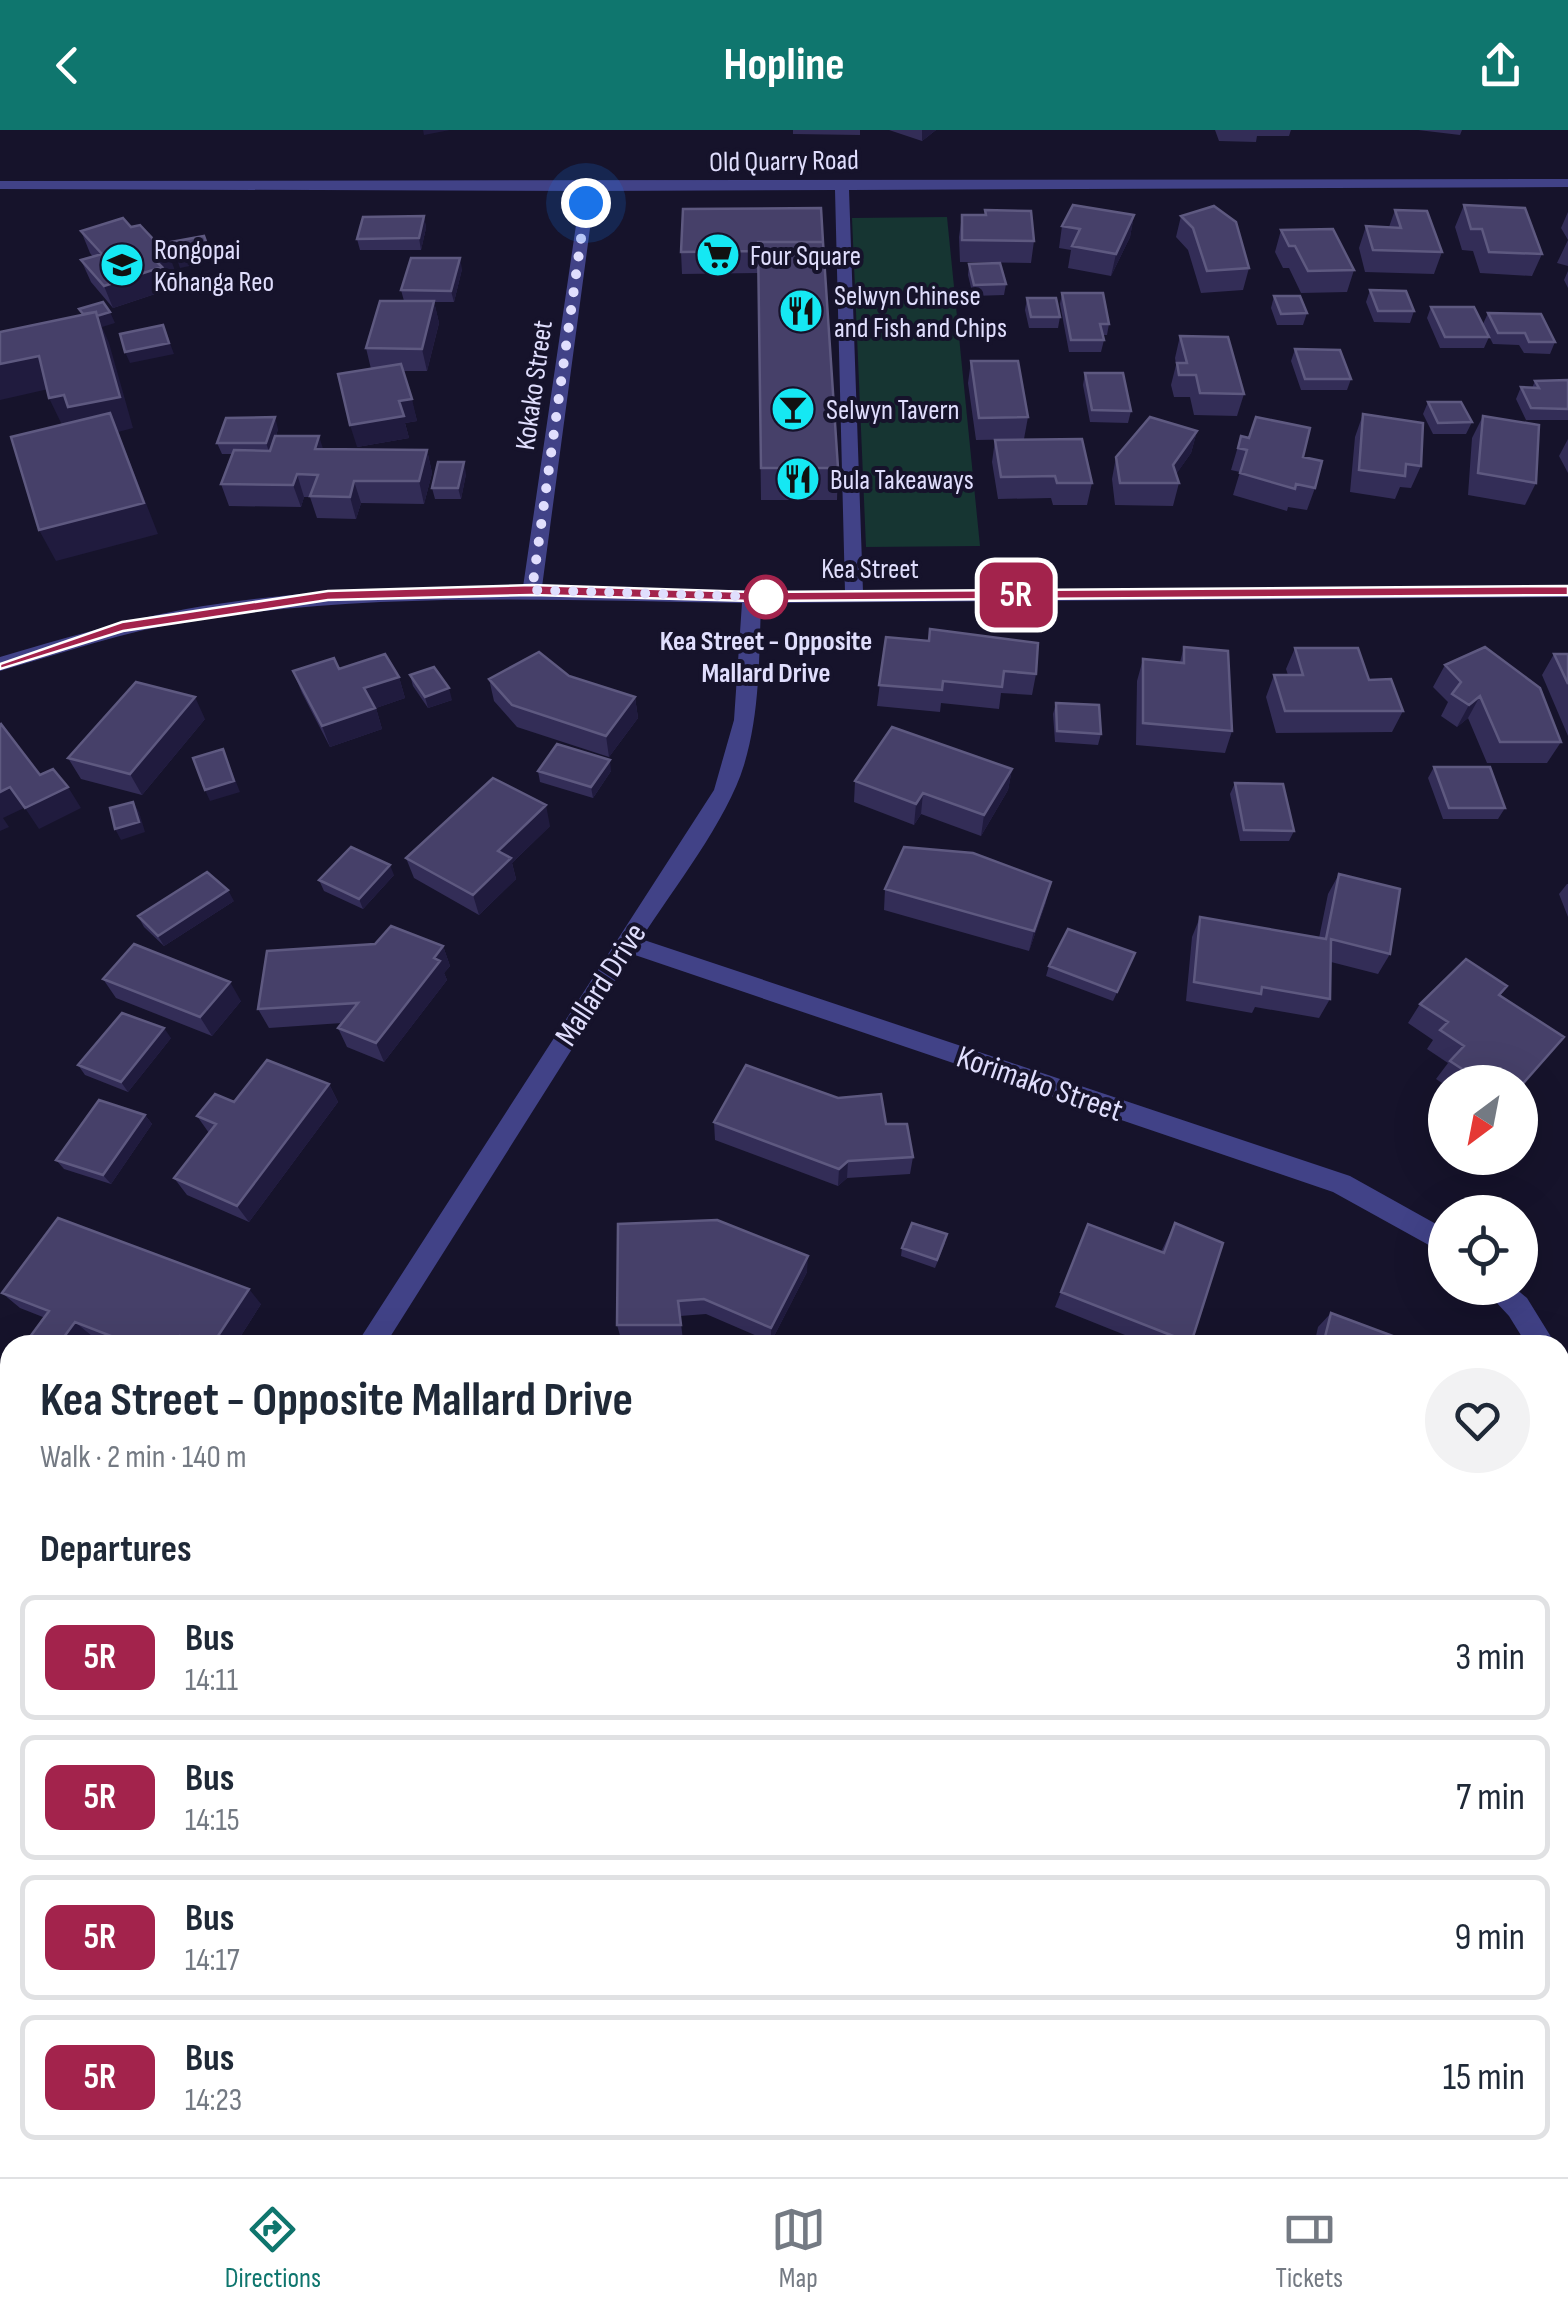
<!DOCTYPE html>
<meta charset="utf-8">
<style>
body{margin:0;font-family:"Sofia Sans Condensed",sans-serif;background:#f2f2f3;color:#1f2937;height:100vh;display:flex;flex-direction:column;font-size:38px;white-space:nowrap}
*{box-sizing:border-box;margin:0}
p{font-size:32px;color:#747a83}
.icon{flex:none;width:55px;height:55px;fill:none;stroke:currentColor;stroke-width:2;stroke-linecap:round;stroke-linejoin:round}
.map{position:relative;flex:1;overflow:hidden}
.panel{position:absolute;left:0px;top:1205px;width:1570px;height:842px;display:flex;flex-direction:column;background:#fff;border-radius:30px 30px 0 0;box-shadow:0 10px 40px #0002}
.panel>*{flex:none}
.badge{padding:0 20px;border-radius:15px;font-size:35px;line-height:65px}
.needle{width:65px;rotate:212deg}
.buttons{position:absolute;left:1428px;top:935px;display:grid;gap:20px}
.buttons a{display:grid;place-items:center;width:110px;height:110px;border-radius:50%;background:#fff;box-shadow:0 10px 40px #0002;font-size:50px}
.you{position:absolute;width:50px;height:50px;margin:-25px;border:8px solid #fff;border-radius:50%;background:#1a73e8;box-shadow:0 0 0 15px #1a73e833}
.map>.badge{position:absolute;translate:-50% -50%;box-shadow:0 0 0 5px #fff}
h2{padding:0 40px;font-size:38px;line-height:90px}
.round{display:grid;place-items:center;flex:none;width:105px;height:105px;border-radius:52px;background:#f2f2f3}
.head{display:flex;align-items:center;justify-content:space-between;height:170px;padding:0 40px}
h1{font-size:48px;font-weight:700;line-height:75px}
ul{padding:0;list-style:none}
li{display:flex;align-items:center;gap:30px;height:125px;margin:0 20px 15px;padding:0 20px;border:5px solid #e0e1e3;border-radius:15px}
li div{flex:1}
li b{display:block;font-size:38px}
li em{font-style:normal}
li .badge{min-width:110px;font-weight:700;text-align:center}
header{display:flex;justify-content:space-between;align-items:center;height:130px;padding:0 40px;background:#0f766e;color:#fff;font-size:45px;font-weight:700}
.tabs{display:flex;justify-content:space-around;align-items:center;height:140px;border-top:2px solid #e0e1e3;background:#fff;font-size:28px;color:#747a83}
.tabs a{display:grid;justify-items:center;gap:5px}
.tabs .selected{color:#0f766e}
.map>svg:first-child{display:block}
.green{fill:#163532}
.lines{fill:none;stroke-linecap:round;stroke-linejoin:round}
.minor{fill:#414287;fill-rule:evenodd}
.wall{fill:#332d57}
.shaded-wall{fill:#201b3e}
.building{fill:#464069;stroke:#5e5980;stroke-width:2.5}
.line{fill:#a3234c;stroke:#fff;stroke-width:2.5}
.walk{stroke:#e0defd;stroke-width:10;stroke-dasharray:0 18}
.stop-dot{fill:#fff;stroke:#a3234c;stroke-width:5}
.labels{text-anchor:middle;stroke-width:8;stroke-linejoin:round;paint-order:stroke}
.far-street-label{font-size:28px;fill:#e0defd;stroke:#16132b}
.far-poi-label{font-size:28px;fill:#e0defd;stroke:#16132b;text-anchor:start}
.far-stop-label{font-size:28px;font-weight:bold;fill:#e0defd;stroke:#16132b}
.street-label{font-size:32px;fill:#e0defd;stroke:#16132b}
</style>
<header><svg class="icon" aria-label="back" viewBox="0 0 24 24"><path d="M15 5l-7 7 7 7"/></svg>Hopline<svg class="icon" aria-label="share" viewBox="0 0 24 24"><path d="M12 15V3M7 8l5-5 5 5M5 13v7h14v-7"/></svg></header>
<div class="map">
<svg width="1568" height="2047" viewBox="0 0 1568 2047">
<rect width="100%" height="100%" fill="#16132b"/>
<path class="green" d="M947 87 980 416 866 417 852 88Z"/>
<g class="lines">
<path class="minor" d="M1568 49V57L849 60 863 462 1568 455V467L761 473C759 527 760 583 744 635 727 691 673 759 641 809L1350 1046 1445 1099V1124L1333 1062 632 824 385 1215H356L714 660 734 590 742 473C558 470 373 461 190 491 125 501 63 523 0 541V527C61 509 123 491 186 479 297 459 411 457 523 457L581 61 0 59V51ZM835 60 845 462 542 457 595 61Z
M1483 1158H1515L1527 1168 1556 1215H1527L1509 1186Z
M1560 1230 1568 1233V1269L1560 1266Z
M10 1782V1829L0 1833V1786Z
M1568 1850V1904L1560 1907V1853Z
M1492 2038H1528L1525 2047H1489Z"/>
</g>
<path class="wall" d="M793 0H860V5L793 4Z
M889 0H936L922 11Z
M1215 0H1291L1289 6H1257L1256 12 1219 11Z
M1418 0H1462L1460 5Z
M1464 75 1542 124 1532 146 1480 143 1473 121 1462 120 1455 97Z
M821 78 838 338 837 370H761L758 143 682 144 681 122Z
M985 80 1034 111 1031 133 960 132 959 107 962 85H985Z
M1395 80 1442 122 1434 144 1365 142 1359 118 1366 96 1389 97Z
M1568 82V136L1557 133 1568 110 1561 98Z
M1134 85 1130 107 1111 146 1068 138 1071 120 1059 118 1062 96Z
M424 86 426 98 421 120H360L357 109Z
M1181 86 1249 138 1243 160 1201 163 1188 120 1176 107Z
M1281 100 1354 140 1347 162 1301 163 1289 138H1283L1275 122Z
M81 101 178 149 168 152 170 159 113 178 91 152 81 130 93 127 90 123Z
M969 134 1006 154 1004 165 973 166 968 145Z
M462 139 454 172H434L439 193 427 241H404L417 291 405 293 409 308 357 317 371 239 366 218 404 171 401 160Z
M1568 141V158L1564 150Z
M1370 160 1414 181 1410 193 1374 192 1366 172Z
M1062 163 1109 194 1107 205H1103L1104 210 1101 222H1069L1060 174Z
M1274 166 1307 183 1303 195H1277L1271 178Z
M1027 168 1060 187 1058 198H1029L1025 180Z
M1431 177 1489 207 1484 218H1440L1427 188Z
M1488 183 1555 212 1550 224 1524 223 1519 215 1493 214 1483 194Z
M1180 206 1244 264 1237 286 1194 285 1190 267H1174L1171 255 1176 235 1175 228Z
M1295 219 1351 249 1347 260H1301L1291 231Z
M971 231 1028 287 1024 309 976 310 968 253Z
M1085 243 1131 281 1128 293 1090 292 1083 255Z
M1568 250V290H1526L1516 269 1521 257 1532 258 1535 251Z
M1428 272 1472 292 1466 304H1433L1423 284Z
M1363 284 1421 336 1411 358 1400 357 1395 369 1350 362 1355 307Z
M1483 286 1536 353 1525 375 1468 365 1472 308Z
M278 299 276 306 323 319 427 320 432 343 424 374 361 373 356 389 317 388 310 367H304L301 377 229 376 221 354 232 324H222L217 313Z
M1197 301 1191 323 1176 344 1179 353 1173 376 1115 375 1112 349 1116 327Z
M1241 306 1303 327 1315 358 1307 380 1288 377 1287 381 1233 365 1240 342 1231 340Z
M1568 309V343L1559 326Z
M995 310 1092 353 1087 375H1053L1051 368 998 369 992 332Z
M466 344 461 369H435L432 358Z
M886 507 1036 544 1032 565 1001 563 999 579 941 573 940 582 877 576Z
M1184 517 1232 601 1225 623 1136 615 1137 551 1143 529 1180 532Z
M1295 518 1403 581 1392 602 1276 603 1266 567 1274 545H1288L1286 539Z
M1554 524H1568V606L1542 545Z
M1445 535 1561 612 1547 633H1487L1468 588 1457 597 1441 586 1448 572 1433 557Z
M339 539 399 547 405 568 376 578 382 599 330 617 302 563 293 541Z
M410 545 452 570 428 578 413 556Z
M569 546 635 567 638 588 609 627 517 597 494 571 489 549Z
M1056 573 1101 604 1098 615 1055 612 1053 584Z
M205 589 142 665 81 649 68 628Z
M1434 637 1505 678 1498 689H1443L1428 648Z
M1012 639 1008 660 981 706 921 684 914 695 854 672 855 651Z
M538 641H611L593 668 540 652Z
M1235 653 1294 701 1289 711H1240L1230 664Z
M550 696 512 733 516 749 479 785 414 748 406 728Z
M1339 744 1390 824 1378 844 1331 832 1330 869 1319 888 1255 877 1252 883 1186 871 1192 807 1200 787 1319 808 1328 764Z
M394 745 363 779 324 761 319 750Z
M1567 754H1568V787L1559 764Z
M885 759 1046 772 1029 821 884 780Z
M234 771 164 816 144 797 138 786Z
M443 816 450 836 444 843 447 850 384 932 347 917 338 898 342 893 269 898 258 879Z
M1131 833 1113 871 1046 846 1049 836Z
M103 849 241 871 212 906 116 868Z
M1507 856 1500 866 1520 952H1445V955L1436 949 1448 933 1427 919 1433 910 1408 893 1420 874Z
M171 908 128 962 85 945 78 935Z
M329 954 338 972 249 1092 187 1065 174 1048 209 1003 197 986 234 972Z
M145 985 152 994 111 1054 64 1039 56 1030Z
M714 992 886 994 913 1027 910 1044 847 1048 838 1056 715 1010Z
M1175 1093 1191 1213 1190 1215H1150L1055 1177 1088 1094 1161 1122Z
M618 1094 807 1142 771 1212 706 1184 680 1186 683 1210 621 1209 617 1195Z
M945 1113 935 1138 901 1126 902 1118Z
M2 1163 261 1174 235 1215H114L20 1178Z
M1331 1183 1408 1215H1314L1318 1197Z"/>
<path class="shaded-wall" d="M423 0H450L424 5Z
M922 0H936L922 11Z
M1134 85 1130 107 1111 146 1116 124Z
M424 86 426 98 421 120 419 108Z
M209 120 213 131 180 138 176 126Z
M170 127 178 149 168 152 170 159 113 178 104 156 156 131Z
M460 128 462 139 454 172 451 161Z
M434 171 439 193 427 241 422 219Z
M110 182 115 193 102 197 109 213 133 298 118 302 158 404 56 431 39 400 64 299 49 268 86 189Z
M163 195 174 224 130 233 125 222Z
M39 226 53 258 0 270V234Z
M412 269 417 291 405 293 409 308 357 317 350 295 399 271Z
M275 287 278 299 270 324 266 313Z
M1197 301 1191 323 1170 353 1173 335Z
M319 306 326 328 315 319Z
M427 320 432 343 424 374 419 351Z
M464 332 466 344 461 369 458 358Z
M297 344 304 367 301 377 293 355Z
M354 351 361 373 356 389 350 367Z
M399 547 405 568 376 578 382 599 330 617 322 596 364 558Z
M449 558 452 570 428 578 425 567Z
M1480 566 1468 588 1457 597 1469 575Z
M195 567 205 589 142 665 130 644Z
M635 567 638 588 609 627 606 606Z
M223 619 240 662 210 671 205 660Z
M610 630 611 641 593 668 591 657Z
M1012 639 1008 660 981 706 984 685Z
M10 657 24 678 3 688 9 697 0 701V662Z
M68 657 81 678 39 699 25 678Z
M923 663 921 684 914 695 916 674Z
M133 672 139 682 145 702 121 710 115 699Z
M546 675 550 696 512 733 516 749 479 785 473 765 498 721Z
M390 735 394 745 363 779 359 769Z
M1051 752 1046 772 1029 821 1034 801Z
M228 760 234 771 164 816 158 806Z
M443 816 450 836 444 843 447 850 384 932 376 913Z
M230 852 241 871 212 906 200 887Z
M164 898 171 908 128 962 121 952Z
M329 954 338 972 249 1092 237 1076Z
M145 985 152 994 111 1054 103 1045Z
M848 1031 847 1048 838 1056 839 1039Z
M808 1126 807 1142 771 1212V1198Z
M249 1159 261 1174 235 1215H212Z
M75 1192 92 1206 85 1215H58Z
M180 1206 189 1215H174Z
M10 1442V1480L0 1494V1456Z
M245 2038H266L273 2047H251Z"/>
<path class="building" d="M1073 75 1134 85 1116 124 1072 116 1080 99 1062 96Z
M1464 75 1525 78 1542 124 1489 122 1482 99H1471Z
M1214 76 1236 92 1249 138 1207 141 1193 98 1181 86Z
M821 78 823 112H758V121L681 122 683 79Z
M985 80 1031 81 1034 111 962 110V85H986Z
M1395 80 1427 81 1442 122 1373 120 1366 96 1401 98Z
M424 86 419 108 357 109 363 87Z
M123 88 131 97 140 95 170 127 156 131 162 137 104 156 81 130 102 124 81 101Z
M1333 99 1354 140 1308 141 1295 116H1289L1281 100Z
M204 106 209 120 176 126 171 112Z
M758 112H823L838 338H761Z
M411 128H460L451 161 401 160Z
M1000 133 1006 154 974 155 969 134Z
M1370 160 1406 161 1414 181H1378Z
M1062 163H1103L1109 194H1100L1104 210H1071Z
M1274 166H1300L1307 183 1281 184Z
M1027 168H1056L1060 187H1031Z
M380 171H434L422 219 366 218Z
M103 172 110 182 97 186 96 182 83 184 79 179Z
M1431 177H1474L1489 207H1445Z
M96 182 120 267 68 277 64 265 49 268 39 226 0 234V202Z
M1488 183 1541 184 1555 212H1529L1525 203H1498Z
M163 195 169 213 125 222 120 204Z
M1180 206 1228 207 1244 264 1200 263 1196 245H1179L1177 233H1187Z
M1295 219 1340 220 1351 249H1305Z
M971 231H1018L1028 287 979 288Z
M401 234 412 269 399 271 404 286 350 295 338 244Z
M1085 243H1123L1131 281 1092 280Z
M1568 250V279L1531 278 1521 257 1539 258 1535 251Z
M1428 272H1461L1472 292 1438 293Z
M110 283 144 373 39 400 11 307Z
M1363 284 1423 293 1421 336 1406 334 1405 346 1359 340Z
M1483 286 1539 295 1536 353 1478 343Z
M275 287 266 313H217L226 288Z
M1150 287 1197 301 1173 335 1179 353H1120L1116 327Z
M1256 287 1310 298 1303 327 1322 331 1315 358 1296 354 1295 359 1240 343 1247 320 1238 318 1241 306 1249 308Z
M275 306H319L315 319 427 320 419 351H354L350 367 310 366 318 345 297 344 293 355 221 354 234 320 270 321Z
M1082 309 1092 353H1057L1055 346 1001 347 995 310Z
M438 332H464L458 358H432Z
M930 499 1038 513 1036 544 1004 541 1002 557 943 551 942 560 879 555 886 507 929 511Z
M1184 517 1228 521 1232 601 1143 593V529L1184 533Z
M1485 517 1540 558 1561 612H1500L1480 566 1469 575 1452 564 1461 552 1445 535Z
M1295 518H1358L1369 550 1391 549 1403 581H1285L1274 545H1303Z
M539 522 569 546 635 567 606 606 512 575 489 549Z
M385 524 399 547 364 558 375 578 322 596 293 541 334 528 339 539Z
M1554 524H1568V554Z
M434 537 449 558 425 567 410 545Z
M136 552 195 567 130 644 68 628Z
M1056 573 1099 575 1101 604 1057 601Z
M1 594 40 645 53 639 68 657 25 678 10 657 0 662V595Z
M892 597 1012 639 984 685 923 663 916 674 855 651Z
M557 614 610 630 591 657 538 641Z
M223 619 234 651 205 660 193 628Z
M1434 637H1490L1505 678H1449Z
M493 648 546 675 498 721 511 728 473 765 406 728Z
M1235 653 1283 654 1294 701 1244 700Z
M133 672 139 692 115 699 110 678Z
M351 717 390 735 359 769 319 750Z
M904 717 973 723 1051 752 1034 801 885 759Z
M207 742 228 760 158 806 138 786Z
M1339 744 1400 759 1390 824 1331 809 1330 869 1262 857 1261 864 1194 852 1200 787 1326 809Z
M391 796 443 816 434 828 440 831 376 913 338 898 358 873 258 879 267 821 375 814Z
M1068 799 1135 823 1117 862 1049 836Z
M134 814 230 852 200 887 103 849Z
M1466 829 1507 856 1499 865 1564 907 1520 957V952H1482L1450 931 1464 916 1440 900 1448 892 1420 874Z
M122 883 164 898 121 952 78 935Z
M267 930 329 954 237 1076 174 1048 216 994 197 986 215 964 234 972Z
M746 935 838 968 881 964 886 994H907L913 1027 848 1031 839 1039 714 992Z
M99 970 145 985 103 1045 56 1030Z
M58 1088 249 1159 212 1215H204L180 1206 174 1215H134L75 1192 58 1215H24L49 1181 2 1163Z
M717 1090 808 1126 771 1198 704 1169 678 1171 681 1195H617L618 1094Z
M912 1093 947 1104 937 1130 902 1118Z
M1175 1093 1223 1113 1191 1213 1061 1162 1088 1094 1164 1123Z
M1331 1183 1409 1212 1408 1215H1323Z
M0 1377 10 1382V1442L0 1456Z
M74 2038H245L251 2047H77L72 2039Z
M516 2038H573L568 2047H512Z
M960 2038H977L974 2047Z
M1127 2038H1246L1244 2047H1145Z"/>
<path class="line" d="M532 455 752 462 1568 456V465L752 471 532 465 328 470 123 501 0 539V534L122 492 328 461Z"/>
<g class="lines">
<path class="walk" d="M586 73 532 460 766 467"/>
</g>
<defs>
<symbol id="supermarket-disc" viewBox="-11 -11 22 22"><circle r="9.5" fill="#15e8f3" stroke="#16132b"/><path d="M-6-5.5h2.5l.6 2H6L4.5 2H-2.5L-4.4-4H-6ZM-1.5 3.2a1.3 1.3 0 1 0 .1 0ZM3 3.2a1.3 1.3 0 1 0 .1 0Z" fill="#111"/></symbol>
<symbol id="school-disc" viewBox="-11 -11 22 22"><circle r="9.5" fill="#15e8f3" stroke="#16132b"/><path d="M0-5L7-2L0 1L-7-2ZM-4 1L0 2.5L4 1V4Q0 6-4 4Z" fill="#111"/></symbol>
<symbol id="restaurant-disc" viewBox="-11 -11 22 22"><circle r="9.5" fill="#15e8f3" stroke="#16132b"/><path d="M-5-6h1v4h1v-4h1v4h1v-4h1v5L-1.5 .5V6h-2V.5L-5-1ZM5-6V6H3V1.5H1.5Q1.5-4 5-6Z" fill="#111"/></symbol>
<symbol id="bar-disc" viewBox="-11 -11 22 22"><circle r="9.5" fill="#15e8f3" stroke="#16132b"/><path d="M-6-5H6L.8 .8V4.5H3.5V6h-7V4.5H-.8V.8Z" fill="#111"/></symbol>
</defs>
<g fill-rule="evenodd">
<use href="#supermarket-disc" x="693" y="100" width="50" height="50"/>
<use href="#school-disc" x="97" y="110" width="50" height="50"/>
<use href="#restaurant-disc" x="776" y="156" width="50" height="50"/>
<use href="#bar-disc" x="768" y="254" width="50" height="50"/>
<use href="#restaurant-disc" x="773" y="324" width="50" height="50"/>
</g>
<circle class="stop-dot" cx="766" cy="467" r="20"/>
<g class="labels">
<g class="far-street-label">
<text transform="translate(784 30) rotate(-1)" y="10">Old Quarry Road</text>
<text transform="translate(533 255) rotate(-82)" y="10">Kokako Street</text>
<text x="870" y="448">Kea Street</text>
</g>
<g class="far-poi-label">
<text x="154" y="129">Rongopai<tspan x="154" dy="32">Kōhanga Reo</tspan></text>
<text x="750" y="135">Four Square</text>
<text x="834" y="175">Selwyn Chinese<tspan x="834" dy="32">and Fish and Chips</tspan></text>
<text x="826" y="289">Selwyn Tavern</text>
<text x="830" y="359">Bula Takeaways</text>
</g>
<g class="far-stop-label">
<text x="766" y="520">Kea Street - Opposite<tspan x="766" dy="32">Mallard Drive</tspan></text>
</g>
<g class="street-label">
<text transform="translate(600 854) rotate(-57)" y="11">Mallard Drive</text>
<text transform="translate(1040 953) rotate(19)" y="11">Korimako Street</text>
</g>
</g>
</svg>
<div class="buttons">
<a><svg class="needle" viewBox="-14 -14 28 28"><path d="M0-13l5 13h-10z" fill="#e53935"/><path d="M0 13l5-13h-10z" fill="#747a83"/></svg></a>
<a><svg class="icon" aria-label="locate" viewBox="0 0 24 24"><circle cx="12" cy="12" r="6"/><path d="M12 2v4M12 18v4M2 12h4M18 12h4"/></svg></a>
</div>
<div class="you" style="left:586px;top:73px"></div>
<b class="badge" style="left:1016px;top:465px;background:#a3234c;color:#fff">5R</b>
<section class="panel">
<div class="head"><div><h1>Kea Street - Opposite Mallard Drive</h1><p>Walk · 2 min · 140 m</p></div><a class="round"><svg class="icon" aria-label="heart" viewBox="0 0 24 24"><path d="M12 20l-8-8c-3-5 5-10 8-4 3-6 11-1 8 4z"/></svg></a></div>
<h2>Departures</h2>
<ul>
<li><span class="badge" style="background:#a3234c;color:#fff">5R</span><div><b>Bus</b><p>14:11</p></div><em>3 min</em></li>
<li><span class="badge" style="background:#a3234c;color:#fff">5R</span><div><b>Bus</b><p>14:15</p></div><em>7 min</em></li>
<li><span class="badge" style="background:#a3234c;color:#fff">5R</span><div><b>Bus</b><p>14:17</p></div><em>9 min</em></li>
<li><span class="badge" style="background:#a3234c;color:#fff">5R</span><div><b>Bus</b><p>14:23</p></div><em>15 min</em></li>
</ul>
</section>
</div>
<nav class="tabs">
<a class="selected"><svg class="icon" aria-label="directions" viewBox="0 0 24 24"><path d="M12 3l9 9-9 9-9-9zM9 14v-3h6M13 9l2 2-2 2"/></svg>Directions</a>
<a><svg class="icon" aria-label="map" viewBox="0 0 24 24"><path d="M3 6l6-2 6 2 6-2v14l-6 2-6-2-6 2zM9 4v14M15 6v14"/></svg>Map</a>
<a><svg class="icon" aria-label="tickets" viewBox="0 0 24 24"><path d="M3 7h18v10H3zM15 7v10"/></svg>Tickets</a>
</nav>
